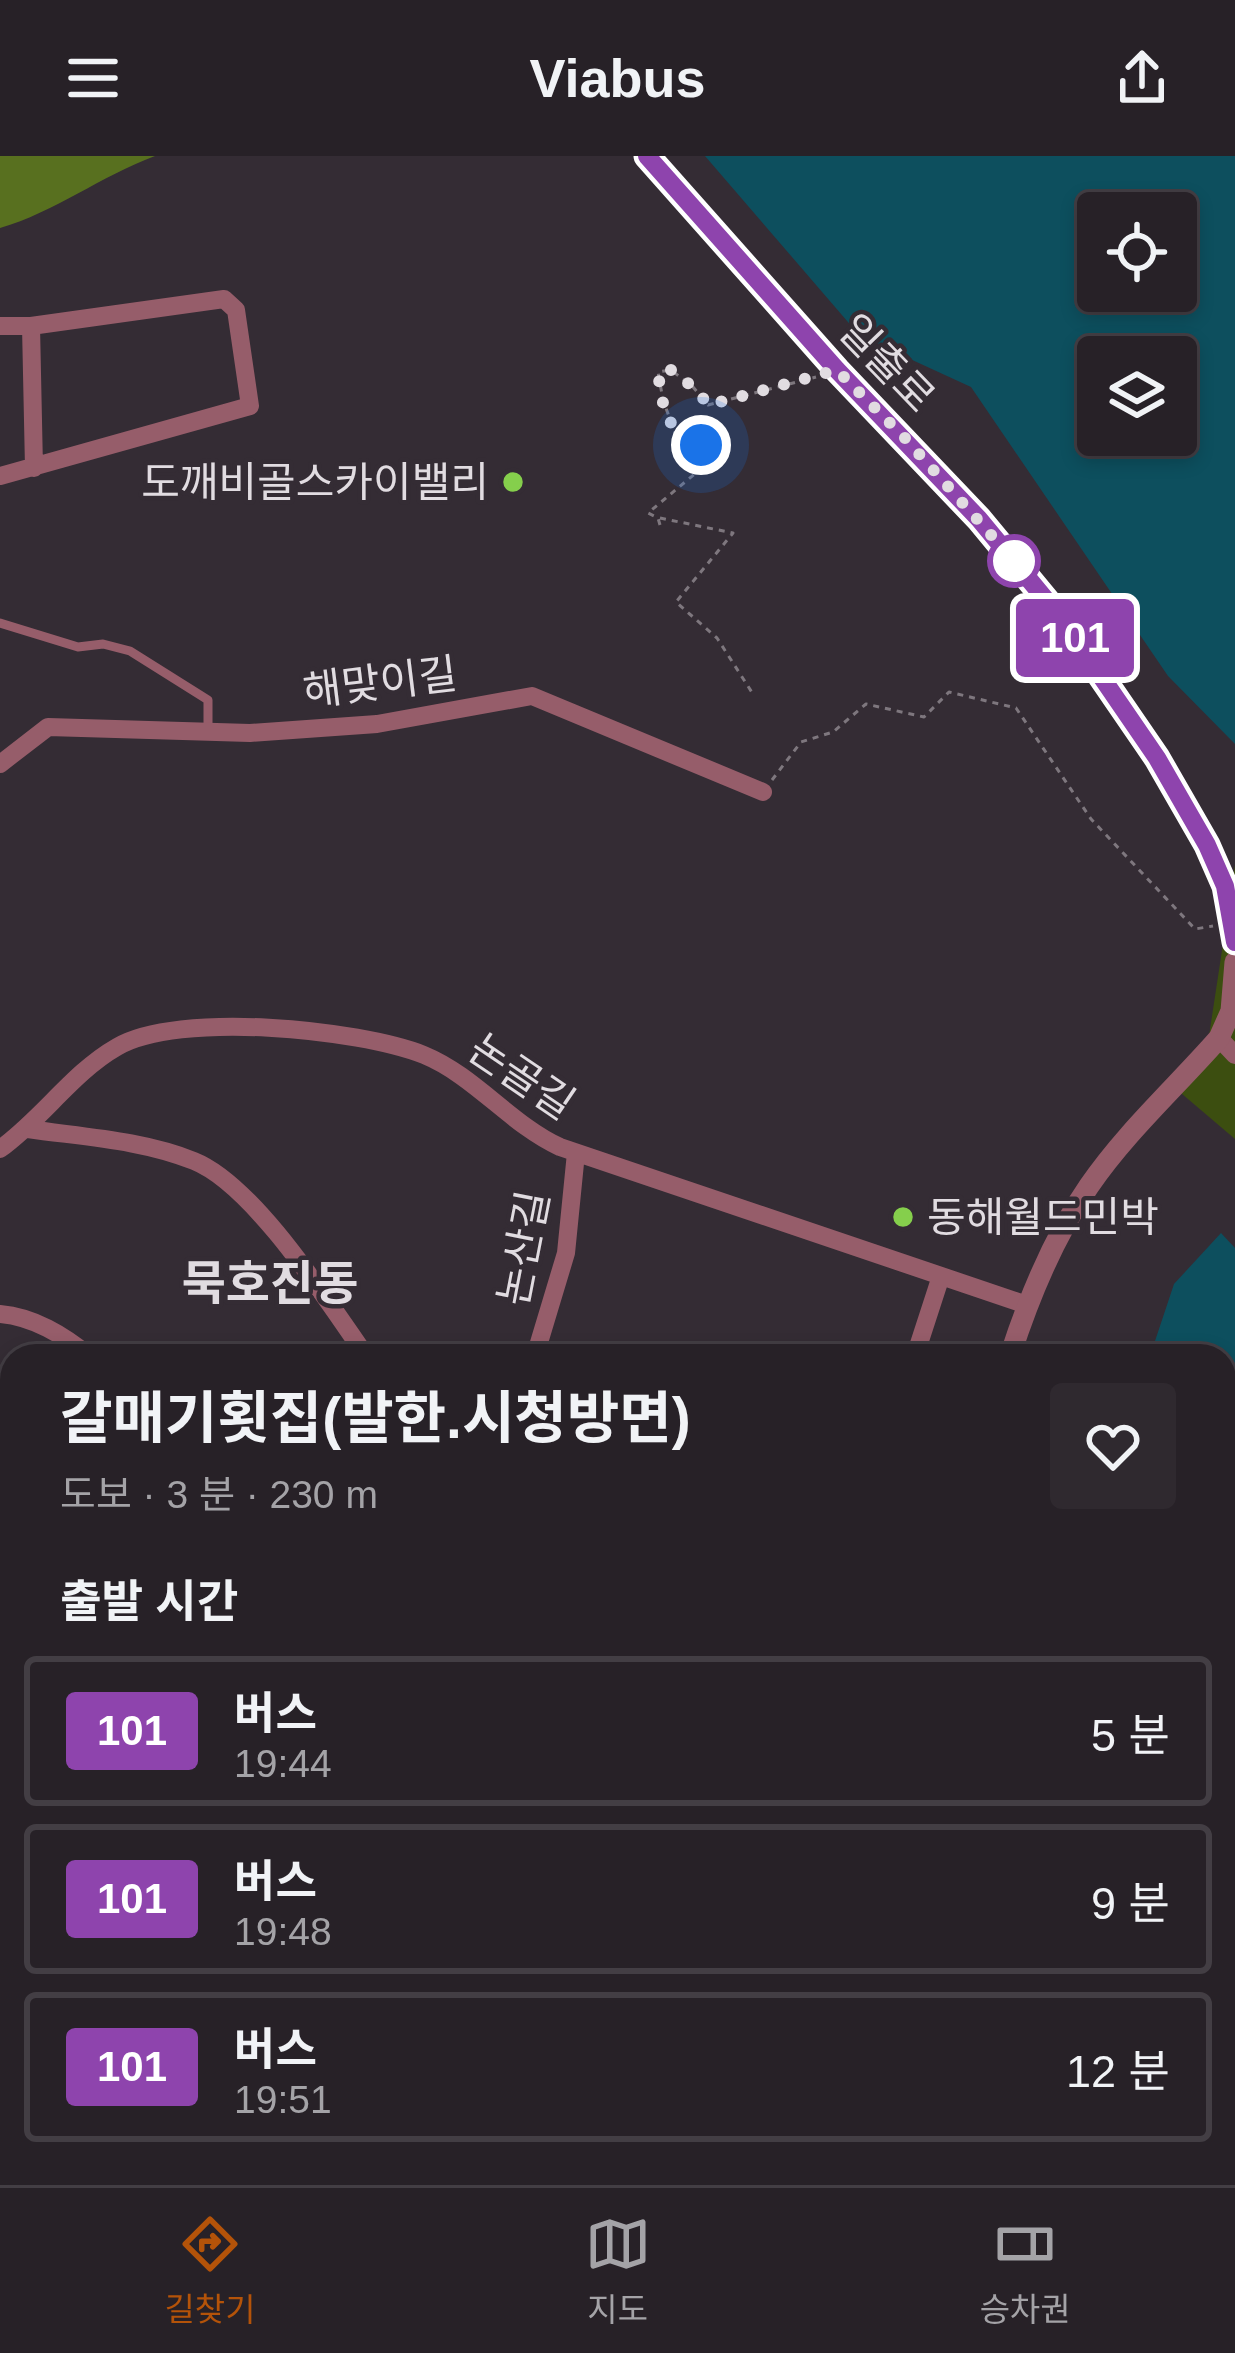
<!DOCTYPE html>
<html lang="ko">
<meta charset="utf-8">
<style>
body{margin:0;font-family:Helvetica,"Noto Sans KR",sans-serif;background:#2f292f;color:#f1f3f6;height:100vh;display:flex;flex-direction:column;font-size:45px;white-space:nowrap}
*{box-sizing:border-box;margin:0}
p{font-size:39px;color:#a4a3a7}
.icon{flex:none;width:66px;height:66px;fill:none;stroke:currentColor;stroke-width:2;stroke-linecap:round;stroke-linejoin:round}
.map{position:relative;flex:1;overflow:hidden}
.panel{position:absolute;left:0px;top:1188px;width:1236px;height:843px;display:flex;flex-direction:column;background:#272127;border-radius:36px 36px 0 0;box-shadow:0 6px 18px #0003,0 0 0 3px #433e44}
.panel>*{flex:none}
.badge{padding:0 24px;border-radius:9px;font-size:42px;line-height:78px}
.buttons{position:absolute;left:1077px;top:36px;display:grid;gap:24px}
.buttons a{display:grid;place-items:center;width:120px;height:120px;border-radius:12px;background:#272127;box-shadow:0 6px 18px #0003,0 0 0 3px #433e44;font-size:60px}
.you{position:absolute;width:60px;height:60px;margin:-30px;border:9px solid #fff;border-radius:50%;background:#1a73e8;box-shadow:0 0 0 18px #1a73e833}
.map>.badge{position:absolute;translate:-50% -50%;box-shadow:0 0 0 6px #fff}
h2{padding:0 60px;font-size:45px;line-height:108px}
.round{display:grid;place-items:center;flex:none;width:126px;height:126px;border-radius:12px;background:#2f292f}
.headline{display:flex;align-items:center;justify-content:space-between;height:204px;padding:0 60px}
h1{font-size:57px;font-weight:700;line-height:90px}
ul{padding:0;list-style:none}
li{display:flex;align-items:center;gap:36px;height:150px;margin:0 24px 18px;padding:0 36px;border:6px solid #433e44;border-radius:12px}
li div{flex:1}
li b{display:block;font-size:45px}
li em{font-style:normal}
li .badge{min-width:132px;font-weight:700;text-align:center}
header{display:flex;justify-content:space-between;align-items:center;height:156px;padding:0 60px;background:#272127;font-size:54px;font-weight:700}
.menu{display:flex;justify-content:space-around;align-items:center;height:168px;border-top:3px solid #433e44;background:#272127;font-size:33px;color:#a4a3a7}
.menu a{display:grid;justify-items:center;gap:6px}
.menu .on{color:#b45309}
.map>svg:first-child{display:block}
.green{fill:#3c4e10}
.forest{fill:#58701f}
.water{fill:#0d4f5e;fill-rule:evenodd}
.lines{fill:none;stroke-linecap:round;stroke-linejoin:round}
.path{stroke:#7e777e;stroke-width:3;stroke-dasharray:6 6;stroke-linecap:butt}
.service{stroke:#965d6a;stroke-width:9}
.minor{stroke:#965d6a;stroke-width:18}
.tertiary{stroke:#965d6a;stroke-width:21}
.line-casing{stroke:#fff;stroke-width:27}
.line{stroke:#8e44ad;stroke-width:18}
.walk{stroke:#e1dce1;stroke-width:12;stroke-dasharray:0 21.6}
.poi-dot{fill:#85cf4c;stroke:#342c34;stroke-width:4.5}
.stop-dot{fill:#fff;stroke:#8e44ad;stroke-width:6}
.labels{text-anchor:middle;stroke-width:9;stroke-linejoin:round;paint-order:stroke}
.street-label{font-size:42px;fill:#e1dce1;stroke:#342c34}
.poi-label{font-size:42px;fill:#e1dce1;stroke:#342c34;text-anchor:end}
.quarter-label{font-size:48px;font-weight:bold;fill:#e1dce1;stroke:#342c34}
</style>
<header><svg class="icon" aria-label="menu" viewBox="0 0 24 24"><path d="M4 6h16M4 12h16M4 18h16"/></svg>Viabus<svg class="icon" aria-label="share" viewBox="0 0 24 24"><path d="M12 15V3M7 8l5-5 5 5M5 13v7h14v-7"/></svg></header>
<div class="map">
<svg width="1235" height="2029" viewBox="0 0 1235 2029">
<rect width="100%" height="100%" fill="#342c34"/>
<path class="green" d="M1235 709V983L1175 932 1207 893Z"/>
<path class="forest" d="M0 0H155C101 20 55 56 0 72Z"/>
<path class="water" d="M705 0H1235V588L1168 520 971 231 860 180ZM1098 57H1176V135H1098ZM1098 201H1176V279H1098Z
M1221 1077 1235 1092V2029H1224L1216 2019H1224V1200H1150L1174 1128Z"/>
<g class="lines">
<path class="path" d="M660 362 733 377 676 446 717 482 753 538
M660 369 658 362 648 357 703 311 709 300 701 289 678 285 663 244 658 216 671 214 693 231 708 249 816 221
M772 624 801 586 833 576 866 548 924 561 949 536 1016 552 1091 663 1195 773 1213 770"/>
<path class="service" d="M0 467 78 491 103 488 130 495 208 544V575
M967 2019 968 2029
M1126 2019 1134 2029"/>
<path class="minor" d="M0 170H31L224 143 236 154 250 250 0 320
M31 170 34 312
M0 608 48 571 250 577 377 568 532 540 763 636
M1219 882 1235 899
M28 973C83 981 142 984 194 1005 254 1029 328 1146 366 1200
M0 993C42 963 73 916 117 891 178 855 358 873 424 899 475 920 510 968 560 991L1027 1149
M0 1158C34 1161 63 1179 89 1200
M535 1200 566 1097 576 997
M915 1200 941 1120
M0 1415 12 1412
M0 1618 12 1617
M0 1899 12 1892
M551 2019 555 2029"/>
<path class="tertiary" d="M647 0 837 214 979 363 1061 462 1157 602 1207 689 1225 730 1235 785
M1010 1200C1029 1141 1053 1082 1089 1030 1126 976 1176 931 1219 882L1231 855 1235 806
M765 2019 767 2029"/>
</g>
<g class="lines">
<defs>
<path id="line" d="M647 0 837 214 979 363 1061 462 1157 602 1207 689 1225 730 1235 786"/>
</defs>
<use href="#line" class="line-casing"/>
<use href="#line" class="line"/>
<path class="walk" d="M701 289 678 285 662 244 658 217 671 214 693 231 709 249 837 214 904 281 1017 408 1014 405"/>
</g>
<g class="poi-dot">
<circle cx="513" cy="326" r="12"/>
<circle cx="903" cy="1061" r="12"/>
</g>
<circle class="stop-dot" cx="1014" cy="405" r="24"/>
<g class="labels">
<g class="street-label">
<text transform="translate(887 207) rotate(46)" y="15">일출로</text>
<text transform="translate(380 526) rotate(-7)" y="15">해맞이길</text>
<text transform="translate(522 920) rotate(34)" y="15">논골길</text>
<text transform="translate(523 1092) rotate(-79)" y="15">논산길</text>
</g>
<g class="poi-label">
<text x="489" y="341">도깨비골스카이밸리</text>
<text x="927" y="1076" text-anchor="start">동해월드민박</text>
</g>
<g class="quarter-label">
<text x="270" y="1144">묵호진동</text>
</g>
</g>
</svg>
<div class="buttons">
<a><svg class="icon" aria-label="locate" viewBox="0 0 24 24"><circle cx="12" cy="12" r="6"/><path d="M12 2v4M12 18v4M2 12h4M18 12h4"/></svg></a>
<a><svg class="icon" aria-label="layers" viewBox="0 0 24 24"><path d="M12 4l9 5-9 5-9-5zM3 14l9 5 9-5"/></svg></a>
</div>
<div class="you" style="left:701px;top:289px"></div>
<b class="badge" style="left:1075px;top:482px;background:#8e44ad;color:#fff">101</b>
<section class="panel">
<div class="headline"><div><h1>갈매기횟집(발한.시청방면)</h1><p>도보 · 3 분 · 230 m</p></div><a class="round"><svg class="icon" aria-label="heart" viewBox="0 0 24 24"><path d="M12 20l-8-8c-3-5 5-10 8-4 3-6 11-1 8 4z"/></svg></a></div>
<h2>출발 시간</h2>
<ul>
<li><span class="badge" style="background:#8e44ad;color:#fff">101</span><div><b>버스</b><p>19:44</p></div><em>5 분</em></li>
<li><span class="badge" style="background:#8e44ad;color:#fff">101</span><div><b>버스</b><p>19:48</p></div><em>9 분</em></li>
<li><span class="badge" style="background:#8e44ad;color:#fff">101</span><div><b>버스</b><p>19:51</p></div><em>12 분</em></li>
</ul>
</section>
</div>
<nav class="menu">
<a class="on"><svg class="icon" aria-label="directions" viewBox="0 0 24 24"><path d="M12 3l9 9-9 9-9-9zM9 14v-3h6M13 9l2 2-2 2"/></svg>길찾기</a>
<a><svg class="icon" aria-label="map" viewBox="0 0 24 24"><path d="M3 6l6-2 6 2 6-2v14l-6 2-6-2-6 2zM9 4v14M15 6v14"/></svg>지도</a>
<a><svg class="icon" aria-label="tickets" viewBox="0 0 24 24"><path d="M3 7h18v10H3zM15 7v10"/></svg>승차권</a>
</nav>
